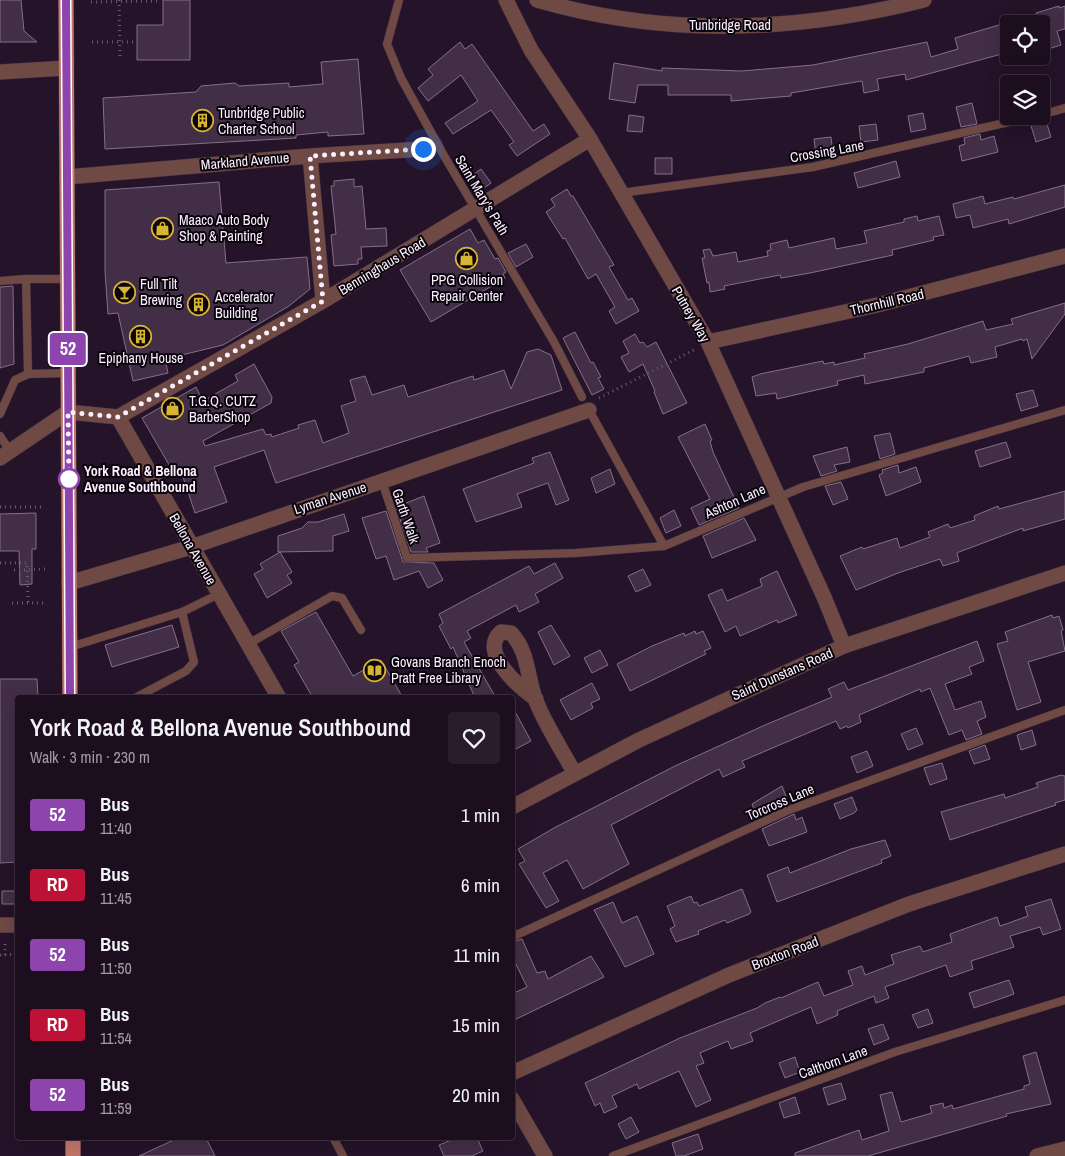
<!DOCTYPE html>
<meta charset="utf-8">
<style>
body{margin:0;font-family:"Archivo Narrow",sans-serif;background:#291c2c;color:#f1f3f6;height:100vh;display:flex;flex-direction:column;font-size:19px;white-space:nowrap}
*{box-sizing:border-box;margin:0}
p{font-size:16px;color:#a09ca4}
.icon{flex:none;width:28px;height:28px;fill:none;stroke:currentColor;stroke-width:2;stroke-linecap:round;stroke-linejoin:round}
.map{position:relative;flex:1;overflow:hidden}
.details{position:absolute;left:15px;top:695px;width:500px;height:445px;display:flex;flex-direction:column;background:#1c0e1f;border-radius:5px;box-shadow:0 5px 20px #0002,0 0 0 1px #3a2e3d}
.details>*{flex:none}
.badge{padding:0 10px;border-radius:4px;font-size:18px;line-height:32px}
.controls{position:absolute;left:1000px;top:15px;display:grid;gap:10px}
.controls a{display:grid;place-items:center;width:50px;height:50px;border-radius:5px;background:#1c0e1f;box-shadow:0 5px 20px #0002,0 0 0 1px #3a2e3d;font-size:25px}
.you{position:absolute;width:25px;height:25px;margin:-12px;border:4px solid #fff;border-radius:50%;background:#1a73e8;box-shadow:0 0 0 8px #1a73e833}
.map>.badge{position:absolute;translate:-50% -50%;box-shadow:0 0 0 2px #fff}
.round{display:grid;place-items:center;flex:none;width:52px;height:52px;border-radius:5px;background:#291c2c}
.overview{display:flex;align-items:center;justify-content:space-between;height:85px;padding:0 15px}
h1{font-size:24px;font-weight:600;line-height:38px}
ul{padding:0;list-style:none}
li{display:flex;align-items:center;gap:15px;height:70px;padding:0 15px}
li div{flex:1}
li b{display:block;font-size:19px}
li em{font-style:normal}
li .badge{min-width:55px;font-weight:700;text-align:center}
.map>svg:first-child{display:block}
.building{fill:#422e46;stroke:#856f89}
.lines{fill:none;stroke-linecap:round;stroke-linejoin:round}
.service-casing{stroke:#3f2e43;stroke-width:9}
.minor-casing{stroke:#3f2e43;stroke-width:16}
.tertiary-casing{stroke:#3f2e43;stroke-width:16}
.primary-casing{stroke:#3f2e43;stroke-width:16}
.path{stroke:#69596d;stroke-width:3;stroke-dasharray:1 4;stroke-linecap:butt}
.service{stroke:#6f4943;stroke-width:8}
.minor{stroke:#6f4943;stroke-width:15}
.tertiary{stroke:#6f4943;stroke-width:15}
.primary{stroke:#c4756a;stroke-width:15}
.line-casing{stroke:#fff;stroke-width:11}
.line{stroke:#8e44ad;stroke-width:8}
.walk{stroke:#fcf0ff;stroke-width:5;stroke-dasharray:0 9}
.stop-dot{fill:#fff;stroke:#8e44ad;stroke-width:2.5}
.labels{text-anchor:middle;stroke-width:4;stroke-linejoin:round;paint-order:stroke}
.street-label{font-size:14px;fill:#fcf0ff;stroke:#09040b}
.poi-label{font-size:14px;fill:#fcf0ff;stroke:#09040b;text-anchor:start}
.stop-label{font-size:14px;font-weight:bold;fill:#fcf0ff;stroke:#09040b;text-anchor:start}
</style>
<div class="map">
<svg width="1065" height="1156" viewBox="0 0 1065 1156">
<rect width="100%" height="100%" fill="#251329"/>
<path class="building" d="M0 0H21L24 31 37 42H0Z
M163 0H190V60H137V25H163Z
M1059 6V8L1065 6V29L1057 31 1061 45 1048 49 1036 13Z
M1009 22V52L906 80 905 74 877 79 879 90 864 93 862 81 791 93V96L731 101V95H668V85H638L635 103 609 99 614 63 662 71V68L742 71 813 65 927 42 931 57 958 49 955 38Z
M460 42 465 49 472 44 533 131 544 124 550 134 517 156 509 145 514 142 491 110 453 134 445 123 478 101 461 75 428 101 418 88 433 75 428 69Z
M358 59 364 134 328 136V132L296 135V138L105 149 103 98 196 92 201 86 235 83 239 86 289 83V87L323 84 321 62Z
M972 103 977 124 961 127 956 107Z
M923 113 926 129 911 132 908 116Z
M629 115 644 117 642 132 627 131Z
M1046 121 1051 137 1036 142 1031 126Z
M876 124 878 140 861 142 859 126Z
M980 134 981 140 994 136 998 152 962 161 959 146 965 144 964 138Z
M831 137 833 153 816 155 814 139Z
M655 158H672V174H655Z
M896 161 900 177 858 188 854 173Z
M481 169 491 183 477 193 467 179Z
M354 179V187L362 186 366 229 386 228 387 246 361 247 362 259H358V264L334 266 331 235 336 234 331 186H334V181Z
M219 182 226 263 307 257 310 289 289 306 223 345 165 359 168 373 133 381 118 313 108 314 105 271V190Z
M1065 185V207L1009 224 1008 219 973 228 970 215 956 218 953 204 983 196 985 204 1013 197 1014 199Z
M567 189 571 196H573L614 265 609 267 628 300 632 298 639 311 616 324 609 311 615 307 596 274 588 279 565 238 563 239 546 212 555 206 551 199Z
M917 216 918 221 939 216 944 235 933 237 934 240 892 250 893 255 810 273 781 278 780 275 724 286 725 289 710 292 709 282 707 283 702 258H705L703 250 710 249 713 256 736 252 738 262 768 256 767 251 771 250 770 244 787 240 789 248 834 238 836 249 867 243 864 231 904 222V219Z
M470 229 478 243 484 240 495 259 498 258 506 272 503 274 505 278 431 322 400 270Z
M526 244 533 257 516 267 508 253Z
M13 286 14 364 0 368V287Z
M1065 303V314L1032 359 1027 339 1023 341 1022 339 995 347 997 357 971 363 969 356 924 368V372L865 384 864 375 837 381 838 385 777 399 776 393 756 396 752 377 760 374 823 361 824 364 834 362V365L865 358 864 354 908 344 983 321 986 330 1013 324 1011 319Z
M575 332 591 363 593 362 601 377 598 378 604 389 592 395 563 338Z
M635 334 640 343 643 342 647 347 656 342 687 403 663 414 654 392 655 391 643 364 629 372 621 357 629 353 623 341Z
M538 349 551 355 562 390 276 483 264 450 214 467 227 502 195 513 182 474 176 477 142 418 196 387 203 401 238 381 235 375 254 364 272 397 271 403 203 441 205 446 263 429 266 435 271 434 272 437 299 428 298 425 315 420 323 443 349 433 341 406 356 401 350 380 365 376 372 395 404 385 408 397 473 376 474 380 504 370 511 389 527 352Z
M1033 390 1038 406 1021 411 1016 394Z
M705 424 712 440 710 441 713 452 739 508 699 525 691 508 710 499 678 437Z
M890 433 895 454 880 459 874 436Z
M1006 442 1011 457 980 467 975 451Z
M847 447 850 462 834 465 837 471 821 476 813 456Z
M550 452 569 500 556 505 548 483 517 494 522 507 476 522 463 489 534 463 532 458Z
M898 465 899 473 916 467 921 482 886 496 879 475 883 473 882 470Z
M610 469 615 484 596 493 591 478Z
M841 482 848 499 833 505 825 486Z
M1065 491V519L1023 531V528L959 552 957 553 959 561 943 566 940 559 898 573 856 590 840 556 862 547 863 549 897 538 900 548 930 537 928 532 948 524 950 528 975 520 974 516 998 506 999 509Z
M424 496 440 543 426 548 428 552H411L396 507Z
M674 510 681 526 666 533 660 518Z
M386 511 403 562 434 563 443 580 428 588 419 571 394 580 386 556 376 559 362 518Z
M36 513V549H32V584L20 585 19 551H0V514Z
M344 514 349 531 333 536V551L278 552V536L302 528 308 522H318Z
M744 518 756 540 712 558 703 536Z
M280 552 292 572 287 575 292 583 267 598 254 574 263 569 260 564Z
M555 563 563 578 535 594 539 602 519 612 516 605 467 631 471 638 464 642 496 698H475L453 647 451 649 439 626 443 623 439 614 529 566 534 574Z
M643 569 651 585 636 592 628 576Z
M777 571 797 615 778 623 777 620 740 636 736 626 725 632 708 595 722 589 727 601 762 586 760 579Z
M316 612 353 676 381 660 403 698H313L294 665 299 662 281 631Z
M1052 615 1053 618 1059 616 1063 630 1061 631 1065 651 1028 662 1041 702 1017 710 997 644 1008 641 1005 632Z
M172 625 179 647 112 667 105 645Z
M551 625 570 656 554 665 538 632Z
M695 631 696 634 703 631 711 648 704 651 706 654 630 691 617 664 652 646 684 633 685 636Z
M977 641 984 661 969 667 972 674 945 684 955 710 981 701 986 717 977 721 982 734 966 740 962 730 949 735 930 688 921 692 920 689 859 715 861 722 848 728 847 726 840 729 836 721 742 761 745 767 723 777 719 769 611 825 629 864 583 889 567 860 543 873 559 901 546 908 519 864 525 861 518 849 554 828 675 766 765 725 832 697 828 689 844 682 848 690Z
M600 650 608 665 592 673 584 658Z
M0 679H37L38 698H18V862L0 863Z
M592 683 600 699 591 703 593 708 571 720 560 700Z
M512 706 531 741 512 751Z
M916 728 923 744 908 750 901 734Z
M1032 730 1036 745 1021 750 1017 735Z
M985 745 990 759 974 764 969 751Z
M867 751 873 766 857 773 851 757Z
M942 763 947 779 930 785 924 768Z
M1061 775 1065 776V800L1055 803 1056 805 950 840 941 812 1004 794 1005 798 1038 787 1036 783Z
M782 786 789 804 757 818 752 804Z
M852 797 857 810 854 813 840 819 834 804Z
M794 814 796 820 802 817 807 832 769 846 762 829Z
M885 840 891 856 881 860 882 863 777 902 767 875 788 867 790 873 851 849Z
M742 889 751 912 749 914 727 923 725 920 698 931 699 934 676 942 670 929 675 926 667 906 691 896 694 903 697 902 699 906Z
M2 891H18V904H2Z
M1051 899 1061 929 1043 935 1040 927 1010 936 1014 947 971 961 973 969 950 977 946 965 885 987 889 998 876 1003 874 996 837 1011 838 1015 817 1024 811 1007 750 1033 753 1041 731 1049 728 1041 700 1053 704 1063 696 1066 711 1100 696 1107 679 1071 639 1089 637 1084 612 1096 617 1107 604 1113 600 1103 595 1106 585 1083 680 1038 757 1008 765 1003 780 997 781 998 818 982 824 996 853 985 848 971 862 966 865 975 894 964 891 955 920 946 923 952 952 942 950 934 997 917 1000 926 1006 924 1028 916 1025 907Z
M613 902 622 923 637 916 654 954 625 967 594 910Z
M522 939 537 973 545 971 548 979 591 956 604 977 512 1021V994L527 987 512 956V942Z
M1009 980 1014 994 974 1008 969 993Z
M928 1009 933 1023 918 1028 912 1015Z
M883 1024 889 1039 874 1045 868 1029Z
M1036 1052 1051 1104 1006 1114 1007 1116 868 1156H795V1153L859 1130 862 1140 889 1131 880 1095 892 1092 901 1122 932 1113 930 1106 943 1103 944 1108 952 1105 953 1109 1024 1089V1086L1030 1084 1023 1056Z
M795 1057 800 1072 785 1078 779 1063Z
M841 1083 846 1099 828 1105 823 1088Z
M795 1097 800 1113 784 1118 779 1103Z
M631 1117 639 1132 626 1139 618 1124Z
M698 1134 703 1149 684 1156H676L672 1143Z
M178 1138H206L215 1156H139Z
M456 1138H477L483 1151 472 1156H444L439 1145Z"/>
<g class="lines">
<defs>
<path id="service" d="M399 0 387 44 401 78 443 154 554 342 582 397
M1041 115 1065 108
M621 193 813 167 1035 116
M0 281 26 279
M28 374 26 279H68
M589 410 664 546
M0 414 15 380 28 374 68 373
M0 436 10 451
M382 481 407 558 576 553 664 546 803 487 1065 410
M248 644 332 596 342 598 361 630
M70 647 182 612 219 594
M135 698 186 671 194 662 182 612
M512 937 789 810 1065 710
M337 1138 334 1139 343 1156
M613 1156 895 1052 1065 1000"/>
<path id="minor" d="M506 0 531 50 590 139 708 342 824 597 844 646
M537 0C664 37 797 32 924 0
M0 72 66 68
M310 156 323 301
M67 177 310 156 423 149
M708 342 877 305 1065 256
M118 417 323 301 590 139
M69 583 191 547 589 410
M536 699C519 687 478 652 501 632L511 633C529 652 527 678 536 701 546 726 562 750 575 774
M512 807 639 740 844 646 1065 573
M0 925H18
M512 1073 729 975 909 904 1065 854
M1037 1156 1065 1149"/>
<path id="tertiary" d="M0 458 68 412 118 417 279 698
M512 1099 545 1156"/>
<path id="primary" d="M66 0 70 698
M73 1138V1156"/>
</defs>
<use href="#service" class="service-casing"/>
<use href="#minor" class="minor-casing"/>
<use href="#tertiary" class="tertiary-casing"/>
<use href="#primary" class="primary-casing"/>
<path class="path" d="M119 0 120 59
M91 2 161 1
M92 42H134
M599 398 694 350
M0 507H44
M0 563H27L28 603
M14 570 46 569
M12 603H47
M0 955 18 954
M5 955V941"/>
<use href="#service" class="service"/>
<use href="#minor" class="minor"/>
<use href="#tertiary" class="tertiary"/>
<use href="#primary" class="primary"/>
</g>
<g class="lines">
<defs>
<path id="line" d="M66 0 70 698"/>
</defs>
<use href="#line" class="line-casing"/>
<use href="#line" class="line"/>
<path class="walk" d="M69 479 68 412 118 417 323 301 310 156 423 149"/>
</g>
<defs>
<symbol id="building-ring" viewBox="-11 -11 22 22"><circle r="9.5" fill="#09040b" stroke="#d8b434" stroke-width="1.5"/><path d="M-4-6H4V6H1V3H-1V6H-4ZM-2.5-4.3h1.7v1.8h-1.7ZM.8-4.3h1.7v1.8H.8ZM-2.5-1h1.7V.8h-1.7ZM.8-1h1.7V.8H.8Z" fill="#d8b434"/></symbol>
<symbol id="shop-ring" viewBox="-11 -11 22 22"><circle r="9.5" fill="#09040b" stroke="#d8b434" stroke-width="1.5"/><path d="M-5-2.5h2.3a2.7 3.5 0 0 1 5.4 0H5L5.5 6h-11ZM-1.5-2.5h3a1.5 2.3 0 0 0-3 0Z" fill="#d8b434"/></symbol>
<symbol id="bar-ring" viewBox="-11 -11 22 22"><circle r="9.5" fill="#09040b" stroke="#d8b434" stroke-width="1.5"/><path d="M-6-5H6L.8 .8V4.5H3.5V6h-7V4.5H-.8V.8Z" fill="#d8b434"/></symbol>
<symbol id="library-ring" viewBox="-11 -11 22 22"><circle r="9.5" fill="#09040b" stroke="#d8b434" stroke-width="1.5"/><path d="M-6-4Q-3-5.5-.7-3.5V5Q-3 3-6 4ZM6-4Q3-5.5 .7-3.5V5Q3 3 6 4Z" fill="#d8b434"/></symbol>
</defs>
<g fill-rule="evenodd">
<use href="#building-ring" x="190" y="108" width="25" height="25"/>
<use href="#shop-ring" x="150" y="216" width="25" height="25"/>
<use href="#shop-ring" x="454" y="246" width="25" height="25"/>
<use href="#bar-ring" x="112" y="280" width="25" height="25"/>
<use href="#building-ring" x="186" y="292" width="25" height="25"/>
<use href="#building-ring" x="128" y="324" width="25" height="25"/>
<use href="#shop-ring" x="160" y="396" width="25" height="25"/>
<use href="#library-ring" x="362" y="658" width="25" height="25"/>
</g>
<circle class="stop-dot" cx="69" cy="479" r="10"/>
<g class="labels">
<g class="street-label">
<text x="730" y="30">Tunbridge Road</text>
<text transform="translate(827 151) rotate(-10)" y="5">Crossing Lane</text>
<text transform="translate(245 161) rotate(-5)" y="5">Markland Avenue</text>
<text transform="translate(482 195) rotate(59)" y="5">Saint Mary's Path</text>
<text transform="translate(382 266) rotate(-31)" y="5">Benninghaus Road</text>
<text transform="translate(887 302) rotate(-13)" y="5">Thornhill Road</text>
<text transform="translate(691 314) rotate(60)" y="5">Putney Way</text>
<text transform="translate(330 498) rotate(-18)" y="5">Lyman Avenue</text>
<text transform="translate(735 501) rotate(-24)" y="5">Ashton Lane</text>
<text transform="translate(406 516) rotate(71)" y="5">Garth Walk</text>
<text transform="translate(193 549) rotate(60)" y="5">Bellona Avenue</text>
<text transform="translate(782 674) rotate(-24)" y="5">Saint Dunstans Road</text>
<text transform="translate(780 802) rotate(-23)" y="5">Torcross Lane</text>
<text transform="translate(785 953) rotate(-21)" y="5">Broxton Road</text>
<text transform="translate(833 1062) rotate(-20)" y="5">Calthorn Lane</text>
</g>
<g class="poi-label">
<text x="218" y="118">Tunbridge Public<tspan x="218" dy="16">Charter School</tspan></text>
<text x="179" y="225">Maaco Auto Body<tspan x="179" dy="16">Shop &amp; Painting</tspan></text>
<text x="467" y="285" text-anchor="middle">PPG Collision<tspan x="467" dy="16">Repair Center</tspan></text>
<text x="140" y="289">Full Tilt<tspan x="140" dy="16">Brewing</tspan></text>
<text x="215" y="302">Accelerator<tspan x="215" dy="16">Building</tspan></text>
<text x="141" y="363" text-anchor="middle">Epiphany House</text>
<text x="189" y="406">T.G.Q. CUTZ<tspan x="189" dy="16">BarberShop</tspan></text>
<text x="391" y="667">Govans Branch Enoch<tspan x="391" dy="16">Pratt Free Library</tspan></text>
</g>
<g class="stop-label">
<text x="84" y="476">York Road &amp; Bellona<tspan x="84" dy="16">Avenue Southbound</tspan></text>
</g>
</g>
</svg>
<div class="controls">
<a><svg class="icon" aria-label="locate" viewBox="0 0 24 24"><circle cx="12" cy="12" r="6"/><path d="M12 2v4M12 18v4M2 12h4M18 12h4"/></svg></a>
<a><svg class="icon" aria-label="layers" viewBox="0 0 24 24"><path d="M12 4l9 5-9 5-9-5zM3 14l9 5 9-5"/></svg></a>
</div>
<div class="you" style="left:423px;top:149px"></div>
<b class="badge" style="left:68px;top:349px;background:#8e44ad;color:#fff">52</b>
<section class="details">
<div class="overview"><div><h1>York Road &amp; Bellona Avenue Southbound</h1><p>Walk · 3 min · 230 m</p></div><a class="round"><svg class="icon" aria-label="heart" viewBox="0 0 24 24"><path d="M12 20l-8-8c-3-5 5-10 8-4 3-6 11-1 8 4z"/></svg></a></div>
<ul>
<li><span class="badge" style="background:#8e44ad;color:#fff">52</span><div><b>Bus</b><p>11:40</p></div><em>1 min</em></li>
<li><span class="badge" style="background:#be1136;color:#fff">RD</span><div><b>Bus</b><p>11:45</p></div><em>6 min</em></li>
<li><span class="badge" style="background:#8e44ad;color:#fff">52</span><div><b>Bus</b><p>11:50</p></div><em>11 min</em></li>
<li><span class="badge" style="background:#be1136;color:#fff">RD</span><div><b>Bus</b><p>11:54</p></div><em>15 min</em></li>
<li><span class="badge" style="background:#8e44ad;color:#fff">52</span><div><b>Bus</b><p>11:59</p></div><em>20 min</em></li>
</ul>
</section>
</div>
